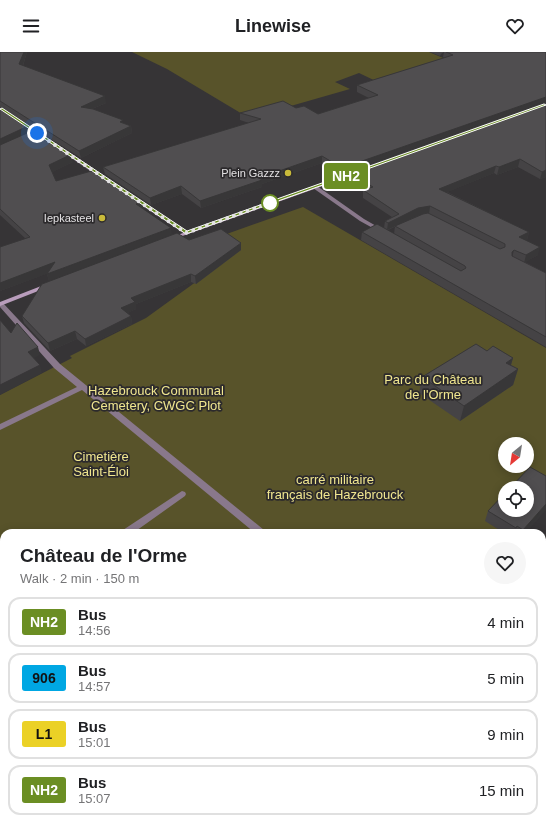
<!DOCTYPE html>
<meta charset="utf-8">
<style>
body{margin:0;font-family:Helvetica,sans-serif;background:#f6f6f6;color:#202124;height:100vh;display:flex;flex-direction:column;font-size:15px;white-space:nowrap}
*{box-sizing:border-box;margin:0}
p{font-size:13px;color:#757577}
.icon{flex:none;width:22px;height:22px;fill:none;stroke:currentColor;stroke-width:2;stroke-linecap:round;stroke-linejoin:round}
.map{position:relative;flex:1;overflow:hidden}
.side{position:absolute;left:0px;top:477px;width:546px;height:300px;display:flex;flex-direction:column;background:#fff;border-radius:12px 12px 0 0;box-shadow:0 2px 10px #0003}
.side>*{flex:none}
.badge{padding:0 8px;border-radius:3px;font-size:14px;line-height:26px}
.needle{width:26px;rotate:210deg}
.controls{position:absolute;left:498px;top:385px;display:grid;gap:8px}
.controls a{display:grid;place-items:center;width:36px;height:36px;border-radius:50%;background:#fff;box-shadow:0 2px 10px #0003;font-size:20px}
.you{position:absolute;width:20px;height:20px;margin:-10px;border:3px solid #fff;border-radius:50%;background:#1a73e8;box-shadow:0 0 0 6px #1a73e833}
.map>.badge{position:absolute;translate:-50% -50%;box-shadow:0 0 0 2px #fff}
.round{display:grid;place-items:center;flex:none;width:42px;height:42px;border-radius:21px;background:#f6f6f6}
.overview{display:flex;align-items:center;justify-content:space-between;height:68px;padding:0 20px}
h1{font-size:19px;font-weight:700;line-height:30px}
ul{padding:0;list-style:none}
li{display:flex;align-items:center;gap:12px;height:50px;margin:0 8px 6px;padding:0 12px;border:2px solid #e0e0e0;border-radius:12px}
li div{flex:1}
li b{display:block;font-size:15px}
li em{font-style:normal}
li .badge{min-width:44px;font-weight:700;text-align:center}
header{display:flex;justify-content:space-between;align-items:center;height:52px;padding:0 20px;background:#fff;font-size:18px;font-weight:700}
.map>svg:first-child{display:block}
.built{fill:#423c43}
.green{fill:#58532a;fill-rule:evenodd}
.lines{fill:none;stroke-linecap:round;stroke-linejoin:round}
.service{fill:#89788b;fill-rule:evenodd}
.minor{fill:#89788b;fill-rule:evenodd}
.secondary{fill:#b99dbc;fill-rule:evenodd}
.wall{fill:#454345;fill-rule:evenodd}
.shaded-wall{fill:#383738}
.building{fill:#504e50;stroke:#383738}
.line{fill:#6b8e23;stroke:#fff}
.walk{stroke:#e3e1e3;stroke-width:4;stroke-dasharray:0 7.2}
.poi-dot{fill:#c9ba3a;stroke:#2c2a2c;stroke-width:1.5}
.stop-dot{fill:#fff;stroke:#6b8e23;stroke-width:2}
.labels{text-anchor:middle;stroke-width:3.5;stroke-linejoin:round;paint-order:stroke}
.far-poi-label{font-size:11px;fill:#e3e1e3;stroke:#2c2a2c;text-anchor:end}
.park-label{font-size:13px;fill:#f0e68f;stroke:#2c2a2c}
</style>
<header><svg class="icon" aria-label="menu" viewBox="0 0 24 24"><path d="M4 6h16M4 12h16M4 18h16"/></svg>Linewise<svg class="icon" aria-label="heart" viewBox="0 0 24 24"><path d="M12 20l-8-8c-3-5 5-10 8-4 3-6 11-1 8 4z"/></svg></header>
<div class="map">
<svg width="546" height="777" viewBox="0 0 546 777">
<rect width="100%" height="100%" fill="#363436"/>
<path class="built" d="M546 721V777H507L509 773H542V727Z"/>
<path class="green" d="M132 0H429L469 17 382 32 359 21 335 30 350 37 249 66 167 17Z
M303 155 546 296V457L524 481H4V773H266L262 777H0V343L72 306 70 304 146 266 240 198 221 184ZM505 392H527V414H505ZM505 436H527V458H505Z"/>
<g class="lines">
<path class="service" d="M313 134H317L364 167 385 179 380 180 360 169 313 136Z
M0 250 3 251 60 312 264 478 265 481H255L82 338 0 378V372L77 335 54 316 0 255Z
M182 439 185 440 186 442 185 444 133 481H122L123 478Z
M4 562V572L0 573V563Z"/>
<path class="minor" d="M17 68H21L44 84 40 85 17 70Z
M61 97H65L104 124 99 125 61 99Z
M132 145H136L190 181 189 182H185L132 147Z
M546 487V498L542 500V489Z
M291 773H304L302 777H289Z"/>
<path class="secondary" d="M357 119 362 120 174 187 172 188 169 186Z
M49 231 51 232V234L0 254V250Z"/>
</g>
<path class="wall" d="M0 0H27L23 14 106 51 92 57 123 71 131 74 132 81 81 106 0 55Z
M430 0H546V125L540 127 518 115 497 123 494 121 447 140 529 180 527 188H526L538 203 525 210 546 221V295L361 188 362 180 384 176 385 169 392 165 363 146V138L365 137 348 127V120L341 123 322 111 262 132V135L201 156 182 142 151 153 105 122 103 115 249 71 240 68V61L296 56 318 62 369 46 357 40V33L444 6 443 5 444 0 441 2 440 4ZM420 163 395 174 394 182 388 178 417 164Z
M0 55 28 74 30 80 73 110 52 120 56 129 143 149 144 156 143 157 172 183 189 188 241 198 196 232 191 230 136 252V257L127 261 131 264 132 272 86 294 77 287 50 299 24 271 22 264 49 229 47 222 48 221 0 239V195L26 187 0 163Z
M487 299 513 306 511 313 518 317 513 333 460 369 419 341 422 325Z
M527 458 526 481H504L485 469 488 459Z
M546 581V624L542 621V586Z"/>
<path class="shaded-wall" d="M24 0H27L21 19 19 12Z
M105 44 106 51 82 61 81 55Z
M546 45V51L341 123 342 116Z
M28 74 30 81 0 94V87Z
M131 74 132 81 81 106 79 99Z
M72 102 73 110 51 121 49 113Z
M322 104V111L262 132V135L201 156 200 149 259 126Z
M520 107 518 115 497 123 499 115Z
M496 114 494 121 438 144 439 137Z
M546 118V125L540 127 542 120Z
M181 134 182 142 151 153 150 146Z
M143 149 144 156 137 159 136 152Z
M430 154 429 162 417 164 387 178 388 171 418 156Z
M171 176 172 183 49 230 47 222Z
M529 180 527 188 517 192 519 185Z
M241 191V198L196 232 195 224Z
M540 195 538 203 524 211 526 203Z
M514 198 512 206V200Z
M55 210 57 218 0 239V231Z
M191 222V230L136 252V257L123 263 121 256 131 246Z
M131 264 132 272 86 294 85 287Z
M75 279 77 287 50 299 48 291Z
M38 295 40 303 30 308 28 300Z
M513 306 508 322 506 311Z
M40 313 42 321 0 343V333Z
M518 317 513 333 460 369 464 354Z
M546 452V458L526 481H522L523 478Z"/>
<path class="building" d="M0 0H24L19 12 105 44 81 55 93 57 123 68 120 70 131 74 79 99 0 49Z
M446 0H546V45L342 116 322 104 259 126 262 128 200 149 181 134 150 146 103 115 261 67 240 61 283 49 296 56 304 54 318 62 378 43 357 33 453 3Z
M546 50V118L542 120 520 107 499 115 496 114 439 137 529 180 519 185 540 195 526 203 514 198 512 200V204L546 221V285L362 180 377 172 461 219 466 216 465 214 395 174 423 162 428 161 500 197 505 195V192L430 154 418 156 388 171 385 169 399 162 363 138 373 135 349 120Z
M0 55 28 74 0 87Z
M34 78 72 102 49 113 56 129 95 118 143 149 136 152 171 176 47 222 55 210 0 231V195L30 185 0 157V93Z
M221 177 241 191 195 224 191 222 131 246 135 250 121 256 131 264 85 287 75 279 48 291 22 264 42 232 177 181 189 188Z
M0 268 11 281 17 271 38 295 28 300 40 313 0 333Z
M476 292 487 299 493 294 513 306 506 311 518 317 464 354 422 325Z
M530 415 546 424V452L523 478 517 474 516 476 488 459 505 441V458H527V436H510Z
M546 581V610L542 606V586Z"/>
<path class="line" d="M544 52 546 53 186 182 0 57 2 56 187 179Z"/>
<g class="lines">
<path class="walk" d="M37 81 186 181 275 149 270 151"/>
</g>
<g class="poi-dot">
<circle cx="288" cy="121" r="4"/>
<circle cx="102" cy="166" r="4"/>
</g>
<circle class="stop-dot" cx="270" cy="151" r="8"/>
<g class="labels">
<g class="far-poi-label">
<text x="280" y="125">Plein Gazzz</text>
<text x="94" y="170">Iepkasteel</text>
</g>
<g class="park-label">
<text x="433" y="332">Parc du Château<tspan x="433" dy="15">de l'Orme</tspan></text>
<text x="156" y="343">Hazebrouck Communal<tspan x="156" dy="15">Cemetery, CWGC Plot</tspan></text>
<text x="101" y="409">Cimetière<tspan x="101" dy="15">Saint-Éloi</tspan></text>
<text x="335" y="432">carré militaire<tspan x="335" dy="15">français de Hazebrouck</tspan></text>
</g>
</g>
</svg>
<div class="controls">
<a><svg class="needle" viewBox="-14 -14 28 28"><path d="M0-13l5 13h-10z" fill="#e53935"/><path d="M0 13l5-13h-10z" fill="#757577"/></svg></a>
<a><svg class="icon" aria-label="locate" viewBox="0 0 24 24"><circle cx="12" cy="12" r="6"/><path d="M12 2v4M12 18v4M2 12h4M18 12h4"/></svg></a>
</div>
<div class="you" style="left:37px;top:81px"></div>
<b class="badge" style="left:346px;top:124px;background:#6b8e23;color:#fff">NH2</b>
<section class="side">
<div class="overview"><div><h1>Château de l'Orme</h1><p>Walk · 2 min · 150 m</p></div><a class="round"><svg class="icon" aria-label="heart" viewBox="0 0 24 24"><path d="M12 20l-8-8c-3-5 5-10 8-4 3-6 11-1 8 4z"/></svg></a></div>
<ul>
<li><span class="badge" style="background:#6b8e23;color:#fff">NH2</span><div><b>Bus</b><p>14:56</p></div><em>4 min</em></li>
<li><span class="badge" style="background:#00a7e3;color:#111">906</span><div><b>Bus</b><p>14:57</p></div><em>5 min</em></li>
<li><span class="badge" style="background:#ebd126;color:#111">L1</span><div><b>Bus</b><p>15:01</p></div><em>9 min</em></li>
<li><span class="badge" style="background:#6b8e23;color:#fff">NH2</span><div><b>Bus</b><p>15:07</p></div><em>15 min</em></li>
</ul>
</section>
</div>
